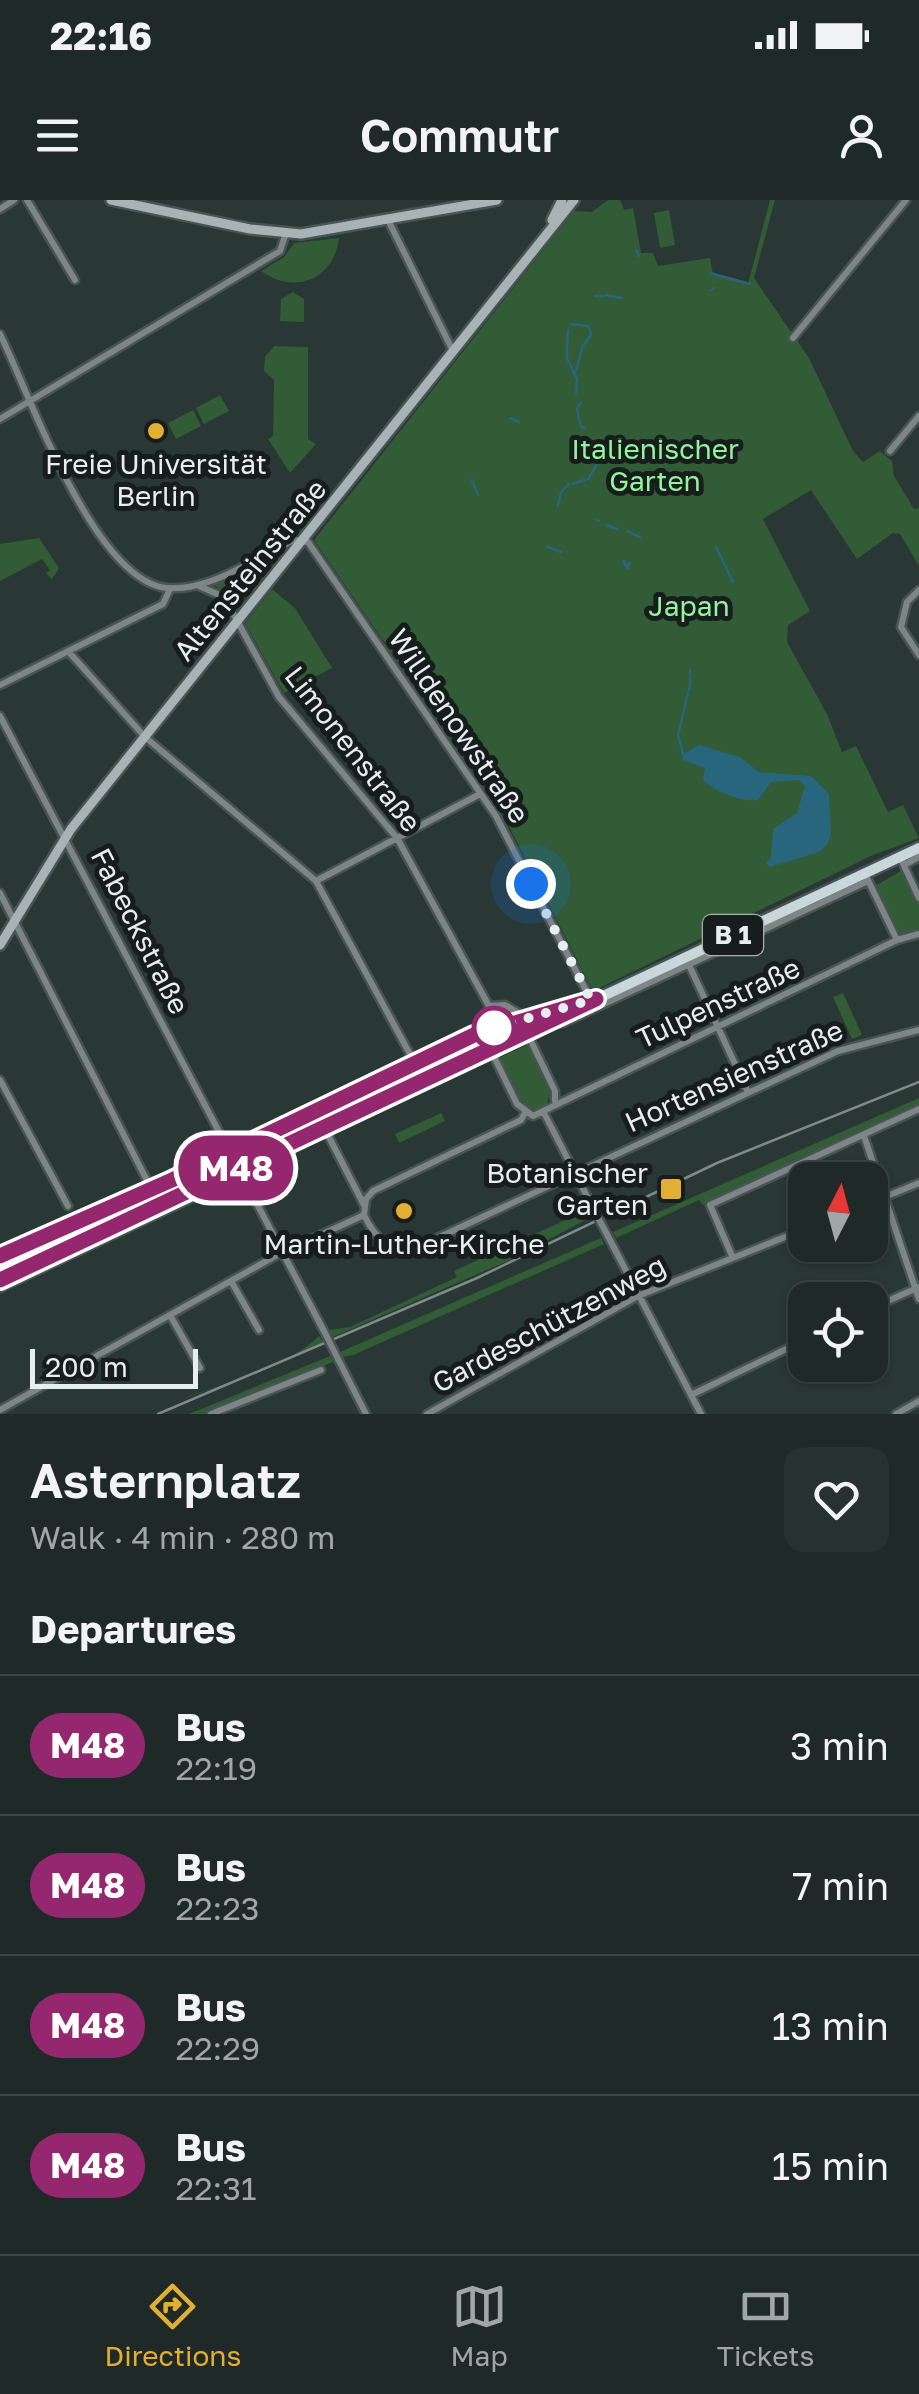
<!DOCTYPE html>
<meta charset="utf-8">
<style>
body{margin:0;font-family:"Golos Text",sans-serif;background:#273130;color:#f1f3f6;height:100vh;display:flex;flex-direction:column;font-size:38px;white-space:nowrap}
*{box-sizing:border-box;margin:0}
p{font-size:32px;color:#a1a6a8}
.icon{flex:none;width:55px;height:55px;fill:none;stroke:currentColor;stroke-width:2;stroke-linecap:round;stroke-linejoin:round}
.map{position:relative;height:1214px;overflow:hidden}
.details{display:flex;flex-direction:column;background:#1f2928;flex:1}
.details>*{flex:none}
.badge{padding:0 20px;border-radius:32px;font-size:35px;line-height:65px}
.needle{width:65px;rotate:6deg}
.buttons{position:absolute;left:788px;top:962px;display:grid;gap:20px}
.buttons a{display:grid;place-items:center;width:100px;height:100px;border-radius:20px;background:#1f2928;box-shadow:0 2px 8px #0004,0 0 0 2px #3c4545;font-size:50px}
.scale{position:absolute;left:30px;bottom:25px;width:168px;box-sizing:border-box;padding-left:10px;border:5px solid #e6efee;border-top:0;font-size:28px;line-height:35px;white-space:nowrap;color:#e6efee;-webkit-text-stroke:8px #171d1c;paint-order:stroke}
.you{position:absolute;width:50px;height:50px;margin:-25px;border:8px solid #fff;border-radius:50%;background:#1a73e8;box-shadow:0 0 0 15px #1a73e833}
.map>.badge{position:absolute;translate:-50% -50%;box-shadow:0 0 0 5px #fff}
h2{padding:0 30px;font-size:38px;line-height:90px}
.round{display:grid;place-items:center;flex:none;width:105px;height:105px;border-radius:20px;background:#273130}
.overview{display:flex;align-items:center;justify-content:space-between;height:170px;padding:0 30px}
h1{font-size:48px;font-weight:600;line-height:75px}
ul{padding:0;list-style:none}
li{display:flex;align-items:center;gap:30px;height:140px;padding:0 30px;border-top:2px solid #3c4545}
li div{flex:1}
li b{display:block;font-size:38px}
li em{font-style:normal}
li .badge{min-width:110px;font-weight:700;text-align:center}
.status{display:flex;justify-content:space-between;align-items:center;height:70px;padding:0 50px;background:#1f2928;direction:ltr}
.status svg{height:28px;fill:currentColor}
header{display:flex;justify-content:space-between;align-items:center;height:130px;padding:0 30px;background:#1f2928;font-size:45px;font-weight:600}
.menu{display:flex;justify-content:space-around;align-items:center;height:140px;border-top:2px solid #3c4545;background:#1f2928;font-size:28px;color:#a1a6a8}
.menu a{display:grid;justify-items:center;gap:5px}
.menu .selected{color:#e1af34}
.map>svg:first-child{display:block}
.green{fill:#315c35}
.water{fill:#28667e}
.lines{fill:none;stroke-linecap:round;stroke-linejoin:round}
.stream{stroke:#28667e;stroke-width:2.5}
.minor-casing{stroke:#475453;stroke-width:11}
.secondary-casing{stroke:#475453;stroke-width:14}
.primary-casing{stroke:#475453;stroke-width:15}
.minor{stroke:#7e8586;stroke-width:6}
.secondary{stroke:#a8b3b5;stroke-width:9}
.primary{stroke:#c8d7d9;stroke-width:10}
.tram{stroke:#7f8a89;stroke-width:2.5}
.minor-bridge-casing{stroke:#475453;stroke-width:11;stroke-linecap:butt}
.minor-bridge{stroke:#7e8586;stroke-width:6}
.line-casing{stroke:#fff;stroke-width:22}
.line{stroke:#95276e;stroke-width:15}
.walk{stroke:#e6efee;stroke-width:10;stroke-dasharray:0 18}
.poi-dot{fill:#e1af34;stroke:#171d1c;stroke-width:4}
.stop-dot{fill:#fff;stroke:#95276e;stroke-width:5}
.labels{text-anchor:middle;stroke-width:10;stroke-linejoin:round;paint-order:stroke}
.shield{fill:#171d1c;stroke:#a8b0af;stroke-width:2.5}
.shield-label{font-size:25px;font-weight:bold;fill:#e6efee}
.park-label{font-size:28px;fill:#94f49b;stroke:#171d1c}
.poi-label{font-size:28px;fill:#e6efee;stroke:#171d1c}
.street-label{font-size:28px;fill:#e6efee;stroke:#171d1c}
</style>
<div class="status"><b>22:16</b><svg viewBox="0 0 49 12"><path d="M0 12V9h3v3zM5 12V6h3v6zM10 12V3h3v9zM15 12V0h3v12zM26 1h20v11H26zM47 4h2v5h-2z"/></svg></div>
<header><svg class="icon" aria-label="menu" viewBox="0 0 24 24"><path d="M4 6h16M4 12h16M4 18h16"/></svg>Commutr<svg class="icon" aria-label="person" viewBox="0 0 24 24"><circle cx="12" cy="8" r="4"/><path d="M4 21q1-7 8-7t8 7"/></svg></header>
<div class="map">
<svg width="919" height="1214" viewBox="0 0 919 1214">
<rect width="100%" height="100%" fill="#293735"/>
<path class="green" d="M608 0H620L624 10 633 8 641 53H653L658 66 710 58 713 74 748 84 770 0H775L754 78 809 158 853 251 863 262 880 251 892 261 894 276 914 309 919 308V366L900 334 893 333 857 359 811 290 763 319 810 411 788 425 787 442 827 514 842 552 856 546 888 612 903 605 919 638 873 655 593 791 504 617 314 340 574 11 592 12Z
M669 10 675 45 660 48 654 13Z
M339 38C334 80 294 95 261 71L284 57 294 43Z
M293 92 304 99V122L280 121 281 99Z
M274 146 308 147V239L316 244 290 273 268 239 273 236 274 180 264 171 265 157Z
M220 195 229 211 204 224 196 208Z
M193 210 201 226 176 239 168 223Z
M39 338 59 368 52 379 46 373 50 370 42 359 0 381V344Z
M288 345 237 408 227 394 211 383Z
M272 389 295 408 332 468 284 493 245 423Z
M901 671 919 701V730L907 736 896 732 875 686Z
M843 793 862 835 852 839 833 797Z
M477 841 480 847 426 873 422 866Z
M529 844 551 889 547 904 535 910 518 901 497 859Z
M414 869 417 873 410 880 323 920 320 914Z
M919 898V905L703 1005 699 1000 616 1038 613 1032Z
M441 913 445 921 399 943 395 934Z
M313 917 316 925 246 958 243 953Z
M587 1010 591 1017 510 1060 333 1137 330 1130 350 1127 457 1077 454 1071Z
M601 1038 604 1044 353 1155 343 1157 340 1152Z
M319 1136 324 1143 232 1183 178 1200C219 1185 289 1167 319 1136Z
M330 1156 333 1162 328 1164 204 1214H189Z"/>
<path class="water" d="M699 545 740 557 759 572 811 576 829 594 831 634 827 645 819 652 770 667 766 663 771 658 773 629 797 613 805 586 799 580 771 582 758 600C744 603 712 591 703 579L705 568 683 560V554Z"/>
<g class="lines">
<path class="stream" d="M636 50 639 56
M710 73 750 84
M711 90 714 88
M606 95 622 98
M595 96H603
M570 124 588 126 591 133
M567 145 568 130
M582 147 591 135
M567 158V147
M568 160 576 177
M576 171 582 149
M576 193 577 179
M577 208 581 203
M577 209 580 224
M510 218 519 222
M581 226 584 228
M597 244 600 245
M588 279 605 251
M472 280 478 295
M572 284 585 280
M562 291 569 284
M558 305 561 293
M597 320 599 321
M606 325 617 329
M627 331 640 337
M548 347 561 352
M716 347 733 382
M624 361 626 367 630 363 627 368
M690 470V474
M690 483V477
M689 490 690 485
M683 554 678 535 688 493"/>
<defs>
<path id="minor" d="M27 0 75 80
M0 9 14 0
M388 20 453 151
M0 134C30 195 94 381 167 388 209 392 256 358 294 340L308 342 496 616 591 800
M793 138 906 0
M0 219 280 51 286 33
M890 251 919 216
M199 386 224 397 279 497 397 638 489 806
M919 390 907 402 901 427 919 455
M68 451 145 537 316 681 424 880
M0 485 163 404 170 389
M0 516 325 1133
M900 657 919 698
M904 665 919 657
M867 678 897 740
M316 681 480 594
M0 693 154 994
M897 740 919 734
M689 765 748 892
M551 824 563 823 868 681
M0 880 68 1006
M555 901V891L517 812 505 805 489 806 482 832 517 904 533 916 897 740
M315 910 364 1005
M543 911 593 1008
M864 936 919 1099
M870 1003 919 983
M364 1015C375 1038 389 1052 416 1048L838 851 919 830
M364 1015 366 999 373 991 521 920 525 913
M611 1042 701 1214
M733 1058 710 1005 919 909
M231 1081 259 1130
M0 1088 213 988 218 976
M870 1109 919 1087
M170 1115 200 1168
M338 1159 366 1214
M691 1195 805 1140
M0 1210 279 1054 364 1015
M211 1214 321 1170
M427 1214 638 1096 805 1029
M896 1214 919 1201"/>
<path id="secondary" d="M111 0 250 29 301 34 497 0
M552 20 562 0
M0 745 71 629 574 0"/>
<path id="primary" d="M0 1056 63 1028
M0 1064 474 835 601 797 919 648
M0 1072 102 1030 576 810
M0 1080 77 1041"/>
</defs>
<use href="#minor" class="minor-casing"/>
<use href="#secondary" class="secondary-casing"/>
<use href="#primary" class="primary-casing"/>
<use href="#minor" class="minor"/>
<use href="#secondary" class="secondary"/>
<use href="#primary" class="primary"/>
<path class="tram" d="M158 1214 477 1078 717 963 919 882"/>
<defs>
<path id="minor-bridge" d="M593 1008 611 1042
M325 1133 338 1159"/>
</defs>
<use href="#minor-bridge" class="minor-bridge-casing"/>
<use href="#minor-bridge" class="minor-bridge"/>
</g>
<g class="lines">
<defs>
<path id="line" d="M0 1056 172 980 474 835 596 799 0 1080"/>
</defs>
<use href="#line" class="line-casing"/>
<use href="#line" class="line"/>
<path class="walk" d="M494 828 591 800 531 684"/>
</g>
<g class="poi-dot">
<circle cx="156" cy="231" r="10"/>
<rect x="659" y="977" width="24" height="24" rx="5"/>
<circle cx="404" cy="1011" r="10"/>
</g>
<circle class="stop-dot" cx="494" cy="828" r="20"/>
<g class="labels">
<rect class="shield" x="703" y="715" width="60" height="40" rx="8"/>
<g class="shield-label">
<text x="733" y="744">B 1</text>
</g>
<g class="park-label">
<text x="655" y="259">Italienischer<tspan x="655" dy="32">Garten</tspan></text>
<text x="689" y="416">Japan</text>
</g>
<g class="poi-label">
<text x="156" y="274">Freie Universität<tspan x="156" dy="32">Berlin</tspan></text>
<text x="648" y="983" text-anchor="end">Botanischer<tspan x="648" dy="32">Garten</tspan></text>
<text x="404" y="1054">Martin-Luther-Kirche</text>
</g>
<g class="street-label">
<text transform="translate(250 370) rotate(-51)" y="10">Altensteinstraße</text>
<text transform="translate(459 526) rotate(56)" y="10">Willdenowstraße</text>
<text transform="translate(353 549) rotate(52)" y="10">Limonenstraße</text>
<text transform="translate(140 731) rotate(63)" y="10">Fabeckstraße</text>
<text transform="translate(718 803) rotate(-25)" y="10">Tulpenstraße</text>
<text transform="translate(734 876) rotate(-24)" y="10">Hortensienstraße</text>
<text transform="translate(549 1124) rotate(-28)" y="10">Gardeschützenweg</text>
</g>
</g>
</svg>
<div class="buttons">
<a><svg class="needle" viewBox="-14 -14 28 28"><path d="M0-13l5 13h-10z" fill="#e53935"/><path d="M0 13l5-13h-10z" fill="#a1a6a8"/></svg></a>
<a><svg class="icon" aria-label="locate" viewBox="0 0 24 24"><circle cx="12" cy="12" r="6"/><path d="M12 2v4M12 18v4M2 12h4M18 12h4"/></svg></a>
</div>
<div class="scale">200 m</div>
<div class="you" style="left:531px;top:684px"></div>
<b class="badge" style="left:236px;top:968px;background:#95276e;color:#fff">M48</b>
</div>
<section class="details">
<div class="overview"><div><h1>Asternplatz</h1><p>Walk · 4 min · 280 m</p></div><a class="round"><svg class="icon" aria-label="heart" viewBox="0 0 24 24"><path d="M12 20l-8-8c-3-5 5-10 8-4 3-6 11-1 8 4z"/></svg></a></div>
<h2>Departures</h2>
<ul>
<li><span class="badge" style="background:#95276e;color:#fff">M48</span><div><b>Bus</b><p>22:19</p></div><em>3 min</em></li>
<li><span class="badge" style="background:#95276e;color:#fff">M48</span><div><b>Bus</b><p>22:23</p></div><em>7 min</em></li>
<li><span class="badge" style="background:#95276e;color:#fff">M48</span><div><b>Bus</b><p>22:29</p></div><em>13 min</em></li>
<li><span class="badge" style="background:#95276e;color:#fff">M48</span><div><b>Bus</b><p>22:31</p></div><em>15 min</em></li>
</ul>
</section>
<nav class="menu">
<a class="selected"><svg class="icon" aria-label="directions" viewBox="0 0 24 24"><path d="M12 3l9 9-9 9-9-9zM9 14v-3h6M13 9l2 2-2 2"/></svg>Directions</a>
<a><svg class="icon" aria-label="map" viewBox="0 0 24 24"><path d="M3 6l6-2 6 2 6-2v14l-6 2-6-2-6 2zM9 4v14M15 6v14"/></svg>Map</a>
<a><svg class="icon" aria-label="tickets" viewBox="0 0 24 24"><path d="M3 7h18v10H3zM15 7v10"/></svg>Tickets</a>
</nav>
